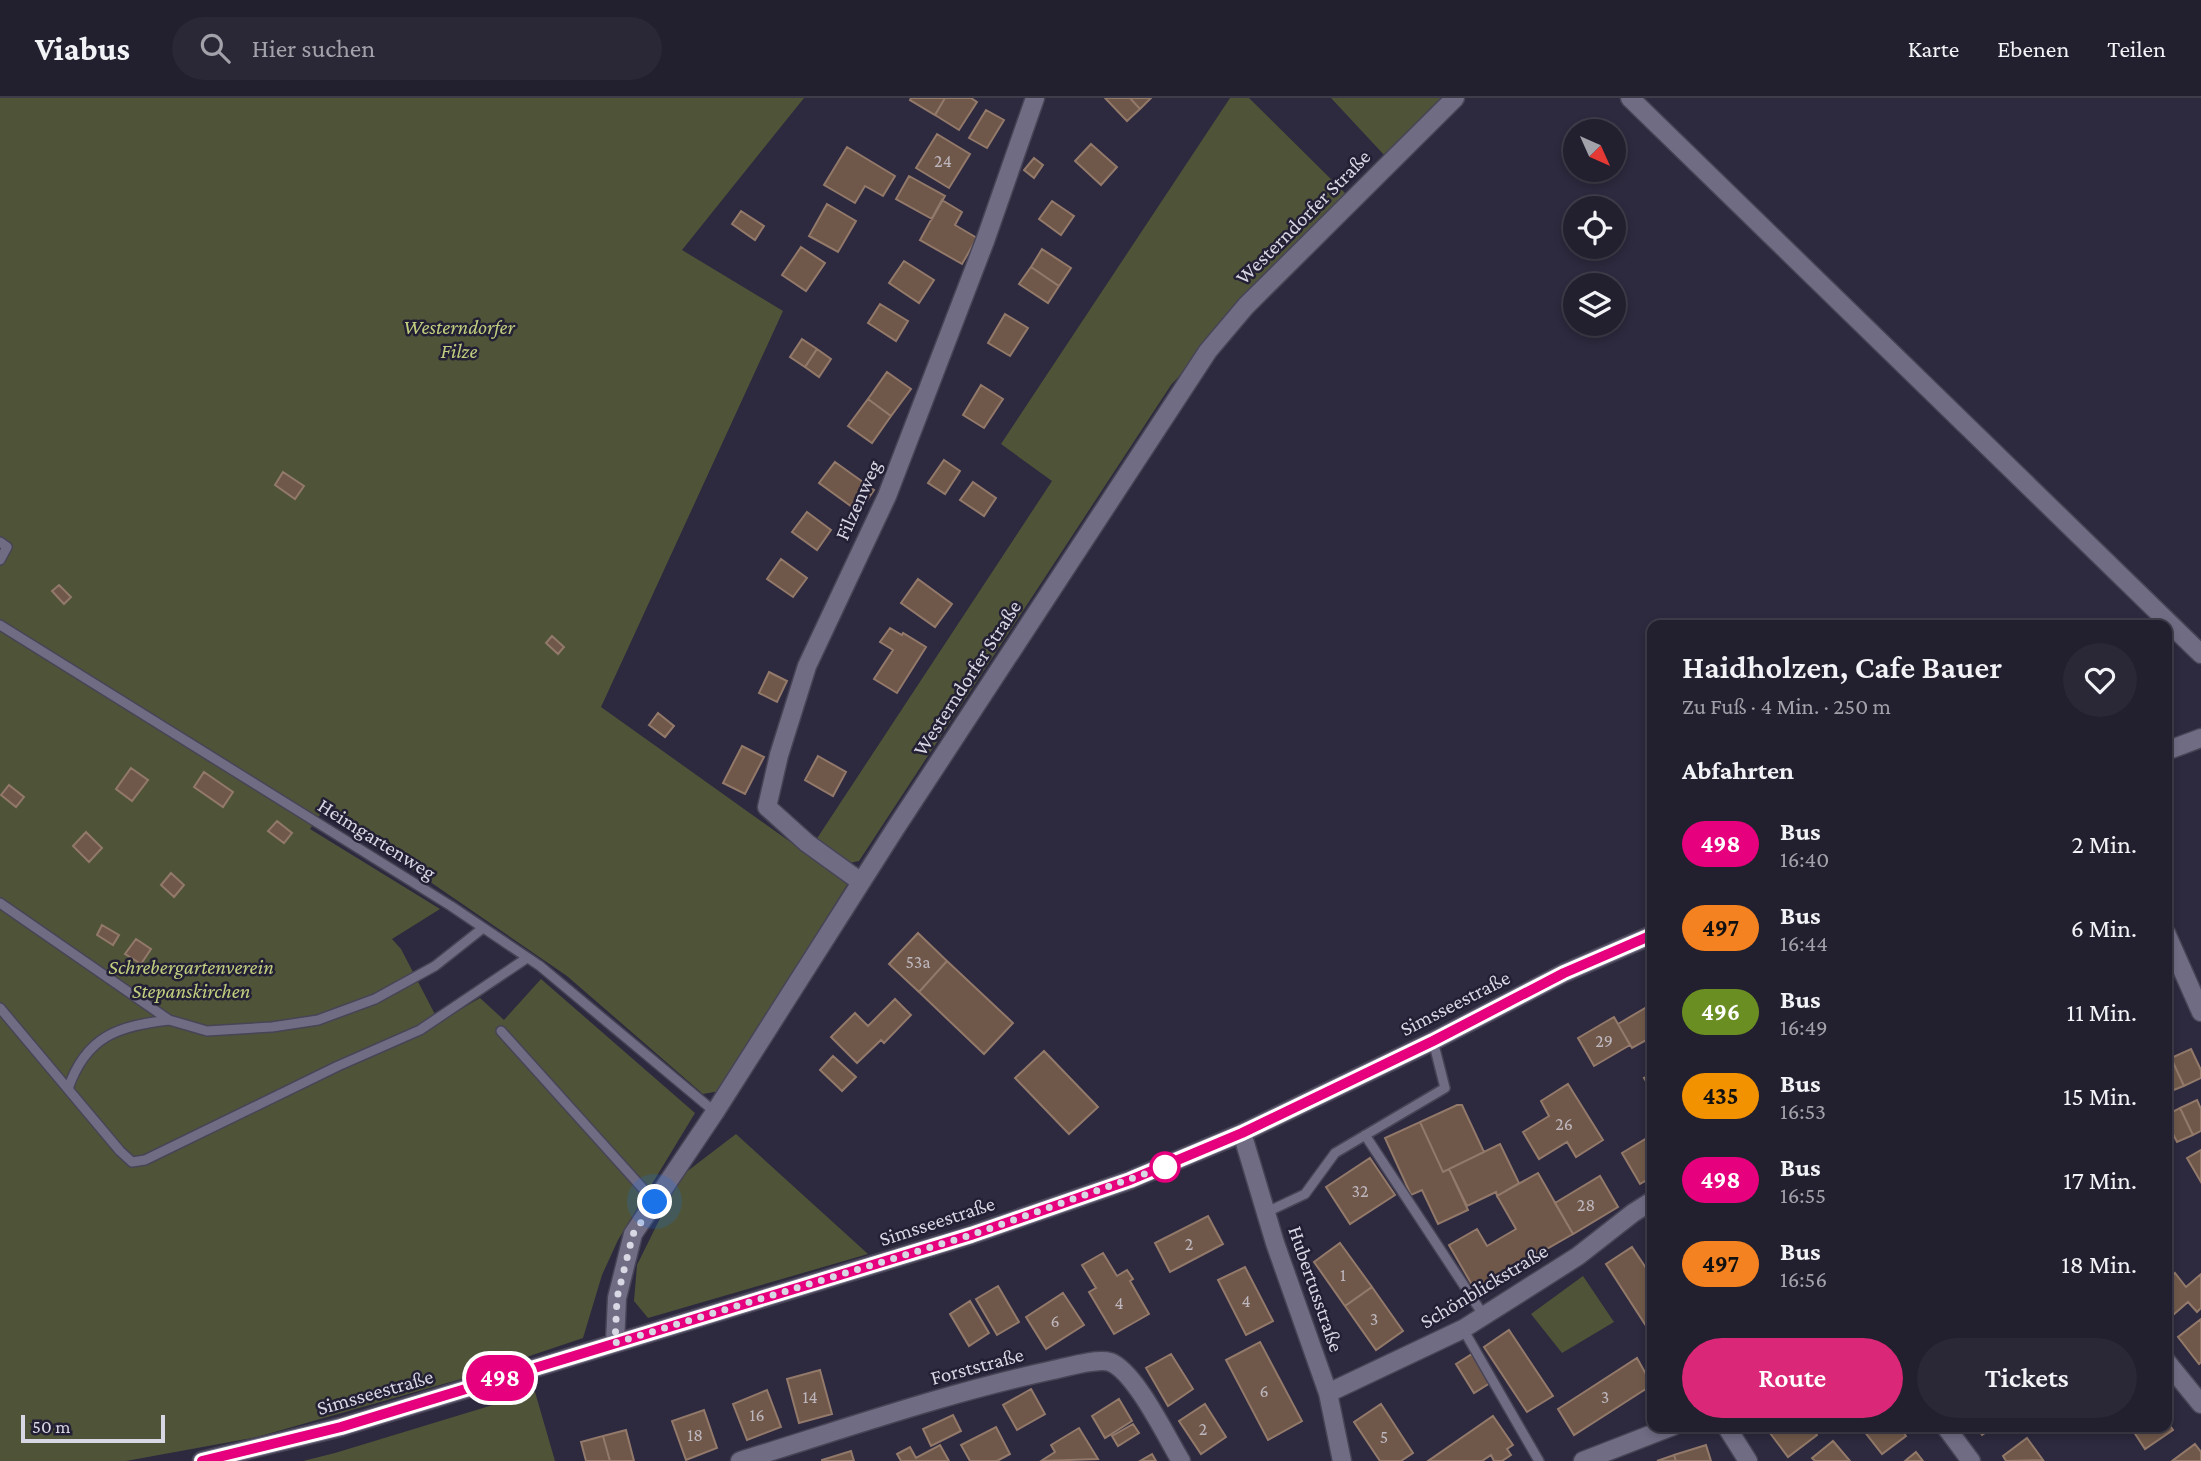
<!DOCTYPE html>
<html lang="de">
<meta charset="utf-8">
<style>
body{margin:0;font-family:"Crimson Pro",serif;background:#2a2736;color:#f1f3f6;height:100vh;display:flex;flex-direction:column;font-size:26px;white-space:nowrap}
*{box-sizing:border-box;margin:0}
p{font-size:23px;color:#a2a2aa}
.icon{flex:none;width:38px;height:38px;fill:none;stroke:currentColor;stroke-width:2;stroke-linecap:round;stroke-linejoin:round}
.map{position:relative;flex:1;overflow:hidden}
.panel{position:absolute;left:1647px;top:522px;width:525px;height:812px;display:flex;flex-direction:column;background:#221f2e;border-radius:14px;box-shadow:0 4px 10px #0003,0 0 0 2px #3f3d4a}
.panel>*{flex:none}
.badge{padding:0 14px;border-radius:23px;font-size:24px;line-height:46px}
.needle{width:46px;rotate:135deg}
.controls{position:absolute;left:1563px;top:21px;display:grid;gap:14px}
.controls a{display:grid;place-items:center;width:63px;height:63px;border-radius:50%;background:#221f2e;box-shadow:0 4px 10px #0003,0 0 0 2px #3f3d4a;font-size:35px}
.scale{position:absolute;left:21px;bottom:18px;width:144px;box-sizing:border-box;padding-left:7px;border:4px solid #d8d7e4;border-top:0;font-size:19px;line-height:24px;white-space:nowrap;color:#d8d7e4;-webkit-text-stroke:5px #231f34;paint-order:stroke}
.you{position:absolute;width:35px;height:35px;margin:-18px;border:5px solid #fff;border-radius:50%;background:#1a73e8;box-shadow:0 0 0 10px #1a73e833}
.map>.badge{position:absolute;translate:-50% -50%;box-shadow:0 0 0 4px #fff}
h2{padding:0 35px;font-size:26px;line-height:63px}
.round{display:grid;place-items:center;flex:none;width:74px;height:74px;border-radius:37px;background:#2a2736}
.summary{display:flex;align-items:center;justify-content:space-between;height:119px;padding:0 35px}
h1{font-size:33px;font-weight:600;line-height:52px}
.button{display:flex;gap:14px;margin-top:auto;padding:14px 35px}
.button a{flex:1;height:80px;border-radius:42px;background:#db2777;color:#fff;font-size:28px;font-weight:600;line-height:80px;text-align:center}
.button a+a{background:#2a2736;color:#f1f3f6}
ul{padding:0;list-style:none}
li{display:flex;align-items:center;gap:21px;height:84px;padding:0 35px}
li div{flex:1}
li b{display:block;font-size:26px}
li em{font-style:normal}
li .badge{min-width:77px;font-weight:700;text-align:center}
header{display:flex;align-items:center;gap:42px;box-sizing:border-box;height:98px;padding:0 35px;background:#221f2e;border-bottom:2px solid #3f3d4a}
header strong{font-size:33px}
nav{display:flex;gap:38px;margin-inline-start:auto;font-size:24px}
.search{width:490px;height:63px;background:#2a2736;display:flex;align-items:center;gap:18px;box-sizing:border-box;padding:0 24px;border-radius:38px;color:#a2a2aa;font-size:26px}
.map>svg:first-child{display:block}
.green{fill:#4f5438}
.building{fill:#6f584a;stroke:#92796a;stroke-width:2}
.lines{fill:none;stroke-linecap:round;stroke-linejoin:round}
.lane-casing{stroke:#484456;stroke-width:12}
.street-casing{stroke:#484456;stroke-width:21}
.secondary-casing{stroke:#484456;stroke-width:21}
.lane{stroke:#706c84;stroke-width:9}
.street{stroke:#706c84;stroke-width:18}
.secondary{stroke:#706c84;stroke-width:18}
.line-casing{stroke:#fff;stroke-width:16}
.line{stroke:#e6007e;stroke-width:10}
.walk{stroke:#d8d7e4;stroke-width:7;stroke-dasharray:0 12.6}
.stop-dot{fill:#fff;stroke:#e6007e;stroke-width:3.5}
.labels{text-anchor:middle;stroke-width:5;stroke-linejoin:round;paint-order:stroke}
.number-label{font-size:18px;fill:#beb7be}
.street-label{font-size:21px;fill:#d8d7e4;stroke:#231f34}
.park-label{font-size:21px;font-style:italic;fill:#c1ce7f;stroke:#231f34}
</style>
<header>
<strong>Viabus</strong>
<div class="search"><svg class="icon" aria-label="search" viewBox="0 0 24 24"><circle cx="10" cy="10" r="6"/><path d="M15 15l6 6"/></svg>Hier suchen</div>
<nav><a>Karte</a><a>Ebenen</a><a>Teilen</a></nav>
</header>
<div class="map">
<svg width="2201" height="1363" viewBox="0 0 2201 1363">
<rect width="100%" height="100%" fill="#2d293e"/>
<path class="green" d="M0 0H804L682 152 783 213 601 609 848 785 720 993 703 996 567 878 324 711 310 731 440 811 392 841 401 851 439 924 480 900 504 922 541 881 695 1015 618 1142 602 1177 583 1240 461 1281 257 1339 126 1363H0Z
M1230 0H1249L1347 97 1171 287 859 763 849 765 814 745 1052 383 1001 346Z
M1331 0H1442L1386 59Z
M736 1036 868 1156 648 1220 634 1203 637 1167 681 1078Z
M1583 1178 1614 1224 1562 1255 1531 1216Z
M535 1294 555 1363H303L335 1355Z"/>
<path class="building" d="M911 0H945L935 17 910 2Z
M945 0H971L977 4 959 32 935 17Z
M1105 0H1130L1140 11 1127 23Z
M1130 0H1151L1140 11Z
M986 12 1004 22 987 50 969 40Z
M937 36 970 56 949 90 916 70Z
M1091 46 1117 69 1101 87 1075 63Z
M847 49 895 78 883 98 865 88 855 105 824 87Z
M1034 60 1043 67 1034 80 1024 72Z
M909 78 945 98 932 121 896 101Z
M942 102 962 114 955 127 977 140 962 166 920 142Z
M1052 103 1074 118 1061 137 1039 121Z
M827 106 856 123 838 154 809 138Z
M741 113 764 128 755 142 732 126Z
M801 149 825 165 806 193 782 177Z
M1042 151 1071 170 1059 188 1031 169Z
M904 163 934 182 919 205 889 185Z
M1031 169 1059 188 1048 205 1019 186Z
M880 206 908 223 896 243 868 225Z
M1005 216 1028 230 1010 258 988 245Z
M802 241 817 251 805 269 790 259Z
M817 251 831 261 819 279 805 269Z
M887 274 911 291 891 318 868 301Z
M981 287 1003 301 984 330 963 317Z
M868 301 891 318 872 345 848 328Z
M944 362 960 373 945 396 928 385Z
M835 364 874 392 859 414 819 385Z
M283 374 304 388 295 401 275 387Z
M973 384 996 400 984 418 960 402Z
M807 414 831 432 817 452 792 434Z
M781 461 807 480 793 499 767 481Z
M918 481 952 506 935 529 901 505Z
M59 487 71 499 64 506 52 493Z
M890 530 902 537 903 535 926 549 897 595 874 581 893 552 880 544Z
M552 538 564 549 558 556 546 545Z
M769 574 787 583 777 604 759 595Z
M658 615 674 628 665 639 649 627Z
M742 648 764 659 745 696 723 685Z
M818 658 846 674 833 698 805 682Z
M131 670 148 682 132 703 116 691Z
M204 674 233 694 223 709 194 689Z
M9 687 24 699 16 709 1 697Z
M277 723 292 735 284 745 268 733Z
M86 734 102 750 89 764 73 748Z
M171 775 184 787 174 799 161 787Z
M102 827 119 837 113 847 97 837Z
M918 835 947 863 919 894 889 866Z
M136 841 151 851 141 866 125 856Z
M947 863 1013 925 984 956 919 894Z
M895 901 911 917 884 945 881 942 857 965 831 939 855 915 868 928Z
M1652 906V939L1632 950 1618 926Z
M1614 919 1630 947 1594 968 1578 940Z
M2191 951 2201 972V980L2184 988 2171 960Z
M1044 953 1098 1009 1069 1036 1015 980Z
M833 958 856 979 842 993 820 972Z
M2171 960 2184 988 2166 995V962Z
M1652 976V993L1644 980Z
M1568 986 1603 1042 1576 1059 1567 1044 1539 1061 1523 1034 1549 1018 1541 1003Z
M2197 1002 2201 1011V1033L2193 1037 2180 1010Z
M1457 1007H1462L1484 1054 1443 1074 1420 1024Z
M2180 1010 2193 1037 2177 1044 2166 1022V1017Z
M1420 1024 1443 1074 1449 1071 1468 1112 1438 1126 1422 1092 1411 1097 1385 1040Z
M1652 1037V1079L1640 1086 1622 1055Z
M1500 1046 1519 1085 1497 1098 1496 1094 1467 1108 1449 1071Z
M2201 1052V1084L2187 1060Z
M1370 1060 1395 1097 1350 1126 1326 1089Z
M1538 1075 1573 1136 1475 1192 1449 1147 1477 1131 1487 1148 1516 1131 1497 1098Z
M1600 1078 1618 1109 1573 1136 1555 1105Z
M1208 1118 1223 1146 1170 1174 1155 1145Z
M1340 1145 1372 1189 1345 1208 1314 1164Z
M1632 1149 1652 1179 1650 1234 1606 1166Z
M1103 1155 1117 1178 1127 1172 1133 1181 1130 1183 1149 1216 1114 1236 1089 1194 1096 1190 1082 1167Z
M1245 1169 1273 1223 1246 1237 1218 1182Z
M2175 1175 2186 1189 2201 1176V1210L2197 1214 2188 1204 2166 1223V1182Z
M998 1188 1019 1224 997 1237 976 1201Z
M1372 1189 1403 1233 1376 1252 1345 1208Z
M1063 1195 1084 1227 1046 1251 1026 1219Z
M970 1203 989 1235 969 1248 950 1216Z
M2201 1221V1264L2199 1266 2178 1239Z
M1509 1232 1553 1298 1527 1314 1484 1249Z
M1260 1244 1302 1323 1268 1342 1226 1262Z
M1171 1256 1193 1291 1168 1308 1146 1270Z
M1472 1256 1490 1285 1474 1295 1456 1266Z
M1637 1260 1652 1287 1574 1337 1558 1311Z
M820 1272 832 1316 799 1325 787 1281Z
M1031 1291 1045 1316 1017 1332 1003 1307Z
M767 1292 781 1329 747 1342 733 1306Z
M1119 1301 1132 1323 1105 1340 1092 1318Z
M1205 1306 1226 1339 1201 1356 1179 1323Z
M1381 1306 1413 1355 1401 1363H1380L1354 1324Z
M704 1312 717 1350 686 1362 672 1323Z
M953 1317 961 1333 931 1348 923 1331Z
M1493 1318 1513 1347 1507 1351 1511 1357 1502 1363H1494L1491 1357 1482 1363H1428Z
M2166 1322 2173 1332 2145 1351 2130 1328H2166Z
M1133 1326 1139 1335 1118 1348 1112 1338Z
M1771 1328H1810L1817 1337 1788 1359 1767 1331Z
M1863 1328H1898L1906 1338 1882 1356 1861 1329Z
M1976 1328H1996L1982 1337Z
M996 1329 1010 1356 997 1363H970L961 1347Z
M1079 1330 1098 1361 1041 1363 1055 1354 1051 1347Z
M626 1332 634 1363H610L603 1338Z
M603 1338 610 1363H586L581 1344Z
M2027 1340 2043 1362 2006 1363 2003 1358Z
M1833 1343 1850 1363H1815L1812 1360Z
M2195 1346 2201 1354V1363H2172Z
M940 1347 949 1363H901L897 1356 910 1349 916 1360Z
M1706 1347 1711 1363H1676L1674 1357Z
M851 1353 854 1363H822V1362Z
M1916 1354 1923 1363H1905Z
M1152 1356 1156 1363H1140Z
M1674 1357 1676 1363H1657Z"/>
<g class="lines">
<defs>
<path id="lane" d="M0 444 7 449 0 462
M0 527 451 808 540 868 715 1014
M0 805 169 922 207 933 272 929 318 922 375 901 435 868 483 830
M0 910 120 1053 132 1064 145 1062 338 968 420 932 527 860
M501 933 655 1104
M68 991C86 938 118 928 169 922
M1365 1037 1484 1218
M1267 1114 1305 1096 1335 1055 1445 990 1433 943
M1463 1231 1539 1363"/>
<path id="street" d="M1630 0 2201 556
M861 784 807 745 767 709 779 657 807 568 887 398 985 143 1035 0
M2166 835 2201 914
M1242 1035 1275 1145 1328 1295 1342 1363
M615 1245 617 1200 633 1136 715 1014 895 731 1208 253 1246 208 1455 0
M2166 1263 2201 1306
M1328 1295 1463 1231 1578 1158 1633 1115 1652 1103
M1726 1328 1748 1363
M1945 1328 1971 1363
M740 1363C844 1331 946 1295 1053 1272 1067 1269 1097 1260 1110 1264 1135 1273 1167 1340 1181 1363
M1583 1363 1673 1328"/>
<path id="secondary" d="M2166 653 2201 640
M202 1363 341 1329 971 1137 1130 1082 1242 1035 1433 943 1564 875 1652 837"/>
</defs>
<use href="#lane" class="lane-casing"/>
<use href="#street" class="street-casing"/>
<use href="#secondary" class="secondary-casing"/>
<use href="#lane" class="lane"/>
<use href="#street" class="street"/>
<use href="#secondary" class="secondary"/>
</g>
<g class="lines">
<defs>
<path id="line" d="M202 1363 341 1329 971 1137 1130 1082 1242 1035 1433 943 1564 875 1652 837"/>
</defs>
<use href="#line" class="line-casing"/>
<use href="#line" class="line"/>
<path class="walk" d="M655 1104 633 1136 617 1200 615 1245 971 1137 1167 1068 1165 1069"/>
</g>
<circle class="stop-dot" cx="1165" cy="1069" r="14"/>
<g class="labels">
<g class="number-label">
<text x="943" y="69">24</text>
<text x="918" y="870">53a</text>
<text x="1604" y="949">29</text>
<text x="1564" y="1032">26</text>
<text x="1360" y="1099">32</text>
<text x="1586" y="1113">28</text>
<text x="1189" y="1152">2</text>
<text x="1343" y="1183">1</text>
<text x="1246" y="1209">4</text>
<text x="1119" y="1211">4</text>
<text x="1374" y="1227">3</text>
<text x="1055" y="1229">6</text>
<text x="1264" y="1299">6</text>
<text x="810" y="1305">14</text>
<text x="1605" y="1305">3</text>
<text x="757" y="1323">16</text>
<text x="1203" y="1337">2</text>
<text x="695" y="1343">18</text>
<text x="1384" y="1345">5</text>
</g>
<g class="street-label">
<text transform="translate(1303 119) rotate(-45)" y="7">Westerndorfer Straße</text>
<text transform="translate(858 402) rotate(-66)" y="7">Filzenweg</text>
<text transform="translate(967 580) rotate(-57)" y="7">Westerndorfer Straße</text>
<text transform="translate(377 741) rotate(32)" y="7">Heimgartenweg</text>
<text transform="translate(1455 905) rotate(-27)" y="7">Simsseestraße</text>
<text transform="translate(937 1123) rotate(-18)" y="7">Simsseestraße</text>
<text transform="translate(1484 1188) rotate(-31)" y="7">Schönblickstraße</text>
<text transform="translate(1316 1191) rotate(71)" y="7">Hubertusstraße</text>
<text transform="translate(977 1268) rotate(-15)" y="7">Forststraße</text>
<text transform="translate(375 1294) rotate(-16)" y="7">Simsseestraße</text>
</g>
<g class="park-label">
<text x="459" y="236">Westerndorfer<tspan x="459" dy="24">Filze</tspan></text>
<text x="191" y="876">Schrebergartenverein<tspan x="191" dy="24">Stepanskirchen</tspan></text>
</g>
</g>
</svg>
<div class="controls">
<a><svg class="needle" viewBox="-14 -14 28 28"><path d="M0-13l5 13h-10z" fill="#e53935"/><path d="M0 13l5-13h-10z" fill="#a2a2aa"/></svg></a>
<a><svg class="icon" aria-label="locate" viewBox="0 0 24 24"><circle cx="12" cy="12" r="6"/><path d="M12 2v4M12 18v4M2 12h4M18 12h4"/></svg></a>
<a><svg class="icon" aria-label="layers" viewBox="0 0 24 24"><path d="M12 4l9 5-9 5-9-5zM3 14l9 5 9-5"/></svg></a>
</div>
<div class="scale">50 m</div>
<div class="you" style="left:655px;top:1104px"></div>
<b class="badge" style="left:500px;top:1280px;background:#e6007e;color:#fff">498</b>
<section class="panel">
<div class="summary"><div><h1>Haidholzen, Cafe Bauer</h1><p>Zu Fuß · 4 Min. · 250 m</p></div><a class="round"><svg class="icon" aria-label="heart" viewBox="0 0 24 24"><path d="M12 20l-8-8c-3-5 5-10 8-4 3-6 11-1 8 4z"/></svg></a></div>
<h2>Abfahrten</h2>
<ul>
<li><span class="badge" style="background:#e6007e;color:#fff">498</span><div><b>Bus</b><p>16:40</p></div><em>2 Min.</em></li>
<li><span class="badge" style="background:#f58220;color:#111">497</span><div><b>Bus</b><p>16:44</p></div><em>6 Min.</em></li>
<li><span class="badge" style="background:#6b8e23;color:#fff">496</span><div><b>Bus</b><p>16:49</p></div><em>11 Min.</em></li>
<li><span class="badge" style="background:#f39200;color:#111">435</span><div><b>Bus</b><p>16:53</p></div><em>15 Min.</em></li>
<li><span class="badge" style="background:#e6007e;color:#fff">498</span><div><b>Bus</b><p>16:55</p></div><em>17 Min.</em></li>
<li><span class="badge" style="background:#f58220;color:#111">497</span><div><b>Bus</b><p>16:56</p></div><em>18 Min.</em></li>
</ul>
<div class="button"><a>Route</a><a>Tickets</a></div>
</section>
</div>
